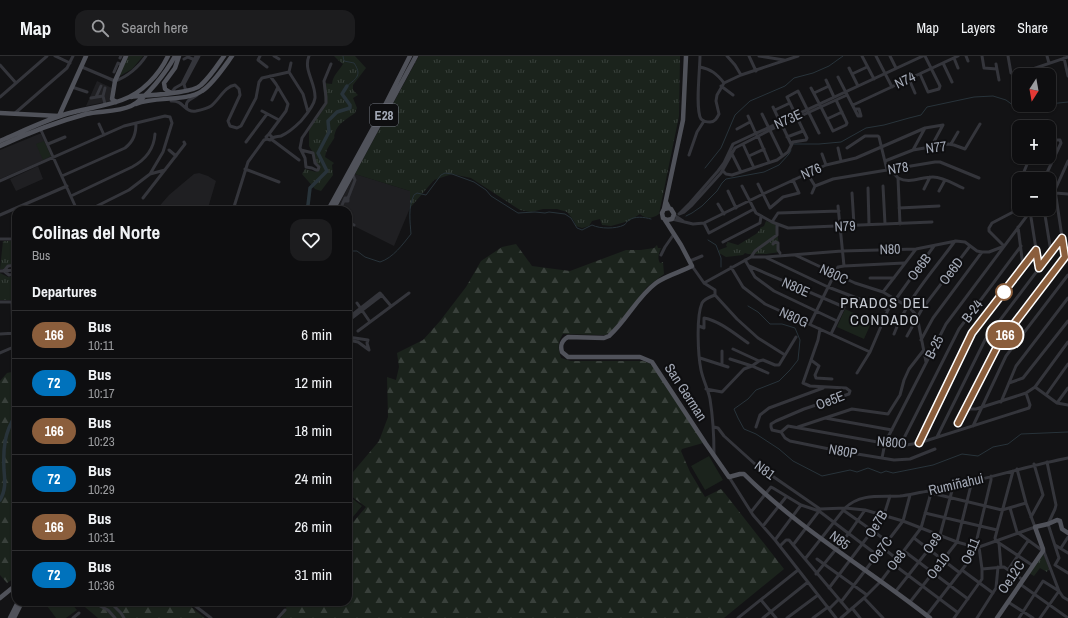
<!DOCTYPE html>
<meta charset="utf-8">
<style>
body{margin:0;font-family:"Archivo Narrow",sans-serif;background:#1c1c1e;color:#f1f3f6;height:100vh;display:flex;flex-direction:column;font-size:15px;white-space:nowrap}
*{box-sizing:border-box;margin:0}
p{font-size:13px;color:#9b9c9f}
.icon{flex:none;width:22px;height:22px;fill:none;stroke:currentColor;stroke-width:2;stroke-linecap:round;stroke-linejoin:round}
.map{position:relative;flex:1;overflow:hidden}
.side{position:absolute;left:12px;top:150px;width:340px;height:400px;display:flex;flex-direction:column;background:#0e0e10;border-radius:12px;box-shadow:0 1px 3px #0004,0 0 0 1px #2e2e30}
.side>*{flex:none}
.badge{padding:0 8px;border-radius:13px;font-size:14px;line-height:26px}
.needle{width:26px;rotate:191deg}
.buttons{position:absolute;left:1012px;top:12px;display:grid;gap:8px}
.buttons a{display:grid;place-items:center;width:44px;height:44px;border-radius:8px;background:#0e0e10;box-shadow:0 1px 3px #0004,0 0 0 1px #2e2e30;font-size:20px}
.map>.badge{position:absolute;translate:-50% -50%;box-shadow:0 0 0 2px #fff}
h2{padding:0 20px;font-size:15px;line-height:36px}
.round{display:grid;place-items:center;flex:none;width:42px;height:42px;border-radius:12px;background:#1c1c1e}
.headline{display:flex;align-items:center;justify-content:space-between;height:68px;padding:0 20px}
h1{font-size:19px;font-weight:800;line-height:30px}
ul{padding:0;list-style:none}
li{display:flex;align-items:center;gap:12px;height:48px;padding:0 20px;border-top:1px solid #2e2e30}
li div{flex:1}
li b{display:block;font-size:15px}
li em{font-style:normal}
li .badge{min-width:44px;font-weight:700;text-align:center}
header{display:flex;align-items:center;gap:24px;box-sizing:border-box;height:56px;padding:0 20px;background:#0e0e10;border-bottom:1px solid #2e2e30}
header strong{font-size:19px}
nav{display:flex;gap:22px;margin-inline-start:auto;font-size:14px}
.search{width:280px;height:36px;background:#1c1c1e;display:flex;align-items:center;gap:10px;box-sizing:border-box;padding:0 14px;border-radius:12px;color:#9b9c9f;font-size:15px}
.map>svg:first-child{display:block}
.built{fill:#1f1f22}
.grass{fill:url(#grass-tufts)}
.forest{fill:url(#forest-firs)}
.pitch{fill:#1b231c}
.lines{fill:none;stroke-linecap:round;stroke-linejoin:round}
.stream{stroke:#28333a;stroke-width:1}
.river{stroke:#28333a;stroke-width:3.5}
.minor{stroke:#34353b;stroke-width:3}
.major{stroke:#50525a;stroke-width:4.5}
.line-casing{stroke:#fff;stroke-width:9}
.line{stroke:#8b5e3c;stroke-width:6}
.stop-dot{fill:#fff;stroke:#8b5e3c;stroke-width:2}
.labels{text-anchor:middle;stroke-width:4;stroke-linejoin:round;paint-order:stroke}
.shield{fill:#0e0e10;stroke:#777b85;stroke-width:1}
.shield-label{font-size:13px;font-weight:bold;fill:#a4aab7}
.street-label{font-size:14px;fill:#a4aab7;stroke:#0e0e10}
.neighbourhood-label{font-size:15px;letter-spacing:1px;fill:#c5c9d2;stroke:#0e0e10}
</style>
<header>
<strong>Map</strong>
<div class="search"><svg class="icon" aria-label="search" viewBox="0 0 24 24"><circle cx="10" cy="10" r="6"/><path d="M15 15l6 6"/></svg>Search here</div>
<nav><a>Map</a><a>Layers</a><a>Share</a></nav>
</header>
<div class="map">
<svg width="1068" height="562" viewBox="0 0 1068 562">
<defs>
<pattern id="grass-tufts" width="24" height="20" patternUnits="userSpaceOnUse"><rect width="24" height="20" fill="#1b231c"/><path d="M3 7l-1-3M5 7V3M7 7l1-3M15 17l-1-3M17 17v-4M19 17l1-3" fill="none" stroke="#39403b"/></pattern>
<pattern id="forest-firs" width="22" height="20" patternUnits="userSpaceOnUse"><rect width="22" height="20" fill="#1b231c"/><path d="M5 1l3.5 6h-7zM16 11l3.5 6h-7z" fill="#39403b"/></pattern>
</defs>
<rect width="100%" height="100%" fill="#131315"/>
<path class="built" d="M97 25 112 32 111 45 86 50Z
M39 78H41L51 101 0 123V94Z
M38 110 43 123 16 135 10 123Z
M199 117 208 120 216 125 208 152 212 154H156L169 139 188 123 194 118Z
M355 118 410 135V152L394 190 348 167V154H336Z"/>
<path class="grass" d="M128 0H143L132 13 118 21Z
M334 0H355L366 12 353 29V34L358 39 353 42 357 52 355 57C348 62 337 68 335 77 333 83 336 79 333 84 329 91 327 91 325 101L334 107 332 109 333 119 321 135 315 133 302 118 305 113 316 116 318 114 312 95 309 90V74L325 49 323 27 332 28C333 19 339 15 343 8L338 4Z
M419 0H680L679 60 659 158C652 163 646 163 640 158L629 165 611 170 602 169 600 163 592 165 589 170 582 172 576 170 574 165 567 156 557 153H543L531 156 520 154 471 122 452 118 434 124 410 152V135L355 118Z
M766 165 776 169 780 196 766 198H748L745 197 743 199 726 201 719 197V194L727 191 726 189 728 186 738 189 756 178 760 174V172L764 170Z
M3 185H16V207L7 209 4 213H0Z
M0 217 8 221H16V244H0Z
M1041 499H1044L1049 513 1047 516 1040 512 1034 520 1029 517Z"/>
<path class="forest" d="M516 188 532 210 570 215 626 194H641L654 192 657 189 658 192H661C659 197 657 202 660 207L663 206 664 218 647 231 611 276 606 279H601L563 278C557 287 558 292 561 302L571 305H643L649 307 656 315 703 387 682 393 681 395 690 416 705 441 721 433 723 435 784 513 724 562H281L289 546H348V472L366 451 351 440 352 436 348 433V422L379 385 388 361 387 321 396 324 399 311 397 297 423 284 440 265 466 231 481 205 502 191Z
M16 315V521L7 527 0 519V325L7 317Z
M79 546H185L205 562H98Z"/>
<path class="pitch" d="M44 85 51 100 43 104 36 88Z
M845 253 872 265 864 283 837 271Z
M709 400 723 424 705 434 691 410Z
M349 440 362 450 348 467V441Z
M44 546H70L77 554 66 562H56Z"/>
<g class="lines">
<path class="stream" d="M343 0 344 5 354 7C362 19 357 22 347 30
M1049 48 1068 46
M794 88H819L841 86 866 72 884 69 909 62 921 59 927 51 974 41 993 40 1006 44 1014 50 1027 52 1032 49
M705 112 721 92 735 59 750 45 785 30 794 22 813 17 829 10 843 0
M686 160 692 157 702 150 717 135 722 127 726 123 764 116 779 109 789 98 791 94
M708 184 716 189 721 202V211
M348 195H357L365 201 380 206C393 202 403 188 411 178 410 165 408 151 414 139L417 137 426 139 441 119 445 117 452 118 474 126 486 134 491 140 518 157 535 156 545 157 549 156 565 158 571 162 577 172 582 174 592 169C600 173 616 173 624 169 628 166 625 167 629 164 635 160 644 161 651 163
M748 250 758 256 770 268H782L795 272 800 284 798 304 790 314 779 325 756 334 748 343 734 353 738 362 744 373 756 378 779 393 793 405 822 420 850 414 857 416 868 412 881 417 886 415 893 417 933 409 962 398 978 400 993 391 1008 388 1021 378 1068 376"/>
<path class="river" d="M304 154 308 149 310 132 327 115 318 97 329 76 328 65 337 56 350 52V49L342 38 347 30
M0 444C6 434 5 425 4 414 3 394 4 376 16 359"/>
<path class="minor" d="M55 0 70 7
M260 0 258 4 267 11
M274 0 279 3
M700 0C700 13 695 54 701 63 703 65 707 66 710 66 715 66 717 62 719 58L716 45 717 39 724 27 741 19 798 0
M727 0 735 9 741 19
M749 0 756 15
M759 0 784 4
M862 0 874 23
M876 0 892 31
M890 0 896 12
M966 0 968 5
M982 0 984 12 997 13
M1008 0 1011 17 1015 19 1068 1
M1047 0 1049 7
M120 2 121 0
M954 2 958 12
M1064 2 1068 20
M184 3 188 1 195 4
M291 7 289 16 303 38 308 56
M943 7 952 26
M996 8 999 24
M0 9 16 27
M82 11 115 25C127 21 139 11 146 0
M700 11C711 13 717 18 724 27
M849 12 858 30
M114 16 118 7 122 9
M852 18 867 11
M920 18 928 36 939 33 940 30 925 0
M838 21 858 60H861L859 53H855
M909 23 915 37
M826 24 834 41
M721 30 733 39
M72 31 87 36
M105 32 103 40 105 48
M811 32 820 49
M188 35 185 32 184 28 199 0
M171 37 175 32 182 28 196 0
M814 37 829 30
M0 41 47 0
M96 41 101 30
M91 42 103 40
M272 44 278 31
M171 45C184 44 184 57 196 55 201 54 208 52 211 50 219 44 225 30 235 29L239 33 240 39 228 65 230 70 237 72 241 70 256 42 259 26 262 22 289 16
M853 49 958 0
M773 51 780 66
M821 51 833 75 846 69 847 67 836 44
M187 53C184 44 192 43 197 39
M775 54 790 47
M262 55 279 64
M14 58 67 12 73 0
M762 58 782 99
M748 60 756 78
M827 63 842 56
M99 68 104 79
M782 69 791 88
M40 72 77 154
M737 73 750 66
M269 78 286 55 288 48 276 28 270 20
M758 80 769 106
M272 81 269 78 266 81 267 83 270 84C273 80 276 81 281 80 288 77 295 71 301 65 306 59 314 50 315 42 316 27 303 14 309 0
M787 81 803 75
M271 83 299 104
M246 86 267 58
M48 88 65 81
M743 88 754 112
M951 88 958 76
M838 92 841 105
M847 92 865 80H878L879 81 887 114
M169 94 176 100
M301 94 313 97 315 107 319 111 318 114H316L312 112 306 111 305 102 300 92 302 82 326 47V41L324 25 331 8
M913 94 925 72
M731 96 741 116
M822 98 826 109
M689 99 697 76 704 65
M749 100 764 93
M885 105 913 94 948 88 954 89 965 93 980 68
M245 113 279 126
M890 113 898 122 900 168
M723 115 726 118 732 119 777 104 788 96 793 86 806 84 807 82 787 41 798 35 819 77
M807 117 815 130
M150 118 165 114
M62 120 125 92C134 85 136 77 136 67
M898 122C910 128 920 121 933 121 943 121 954 128 963 132
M1021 123 1030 101
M1044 123 1061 87 1060 84H1054
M0 125 124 70 165 60 170 61 172 67 163 96 150 118 129 134 89 154
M758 128 770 152 783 141 799 137 793 124
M742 130 756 157 772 166 788 172 932 166
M815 130 833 123 935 106H940L979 122
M883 130 885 168
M868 132 869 168
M924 133 930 121
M728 135 736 152
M939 135 945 124
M812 137 815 130
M852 137 854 169
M1049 138 1055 137 1068 138
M71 140 132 111C145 104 154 93 155 78
M143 142 185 88 184 86
M348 142 355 124 353 119
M718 148 724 158
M838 150 844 210
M899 152 939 150
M1044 153 1051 196
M233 154 248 106 264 84 267 83
M340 154 345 142H348V145H345
M1030 155 1039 212
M679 158 690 147 718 115 724 107 733 88 923 0
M679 158 684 156 692 149 721 117 735 92 770 74 847 39
M0 159 67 130
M674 159 683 165
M672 163 693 168 704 167 763 138 826 109 856 102 925 72 943 69 931 91
M348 166 354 169
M772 166 778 157 839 155
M704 167 709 177 754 153
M1018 171 1023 210
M0 183H16
M723 186 760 167 761 160
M773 188 775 186 778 187V194L780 197
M1004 190 989 175V172L992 167 1015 155C1020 148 1016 137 1019 129
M661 199 665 191 674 178
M795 199 855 227 883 236 910 252 917 260 926 306
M751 201 755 195 777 179V168
M1065 201 1055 134 1068 105
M767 202 828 231 888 254
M745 204 755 221 774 235 837 265
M690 205 702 200
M16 209 8 210 4 215 9 219 16 218
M692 210 704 227 715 234V239
M749 210 844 251 831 278
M731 211 743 231 765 248 870 296
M0 215 16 214
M870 222H894
M704 227 751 201H766L842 195 916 193 956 185 965 186 977 195 982 196H989L1002 191
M883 236 916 193
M715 239 737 263 758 282 785 299
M0 246H16
M12 246 13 278
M357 247 370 266
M348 262 380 237 391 250
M348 265 382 239
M810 268 838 211 844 210 904 207
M699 270 704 272V262C720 265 735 278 748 287
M358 275 409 237
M0 278 16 277
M894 278C907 243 934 214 955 185
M907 280 922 253 970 190
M348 281 368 284 367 287 369 294
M348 284 358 286 369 294
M921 284 933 262 982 196
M733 293 759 305
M0 297 16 290
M700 302 728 311
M730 303 752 310 768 317
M811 304 819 310 815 319 816 322 832 323
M722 309V295
M857 317 870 296 888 254 934 190
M1009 327 1023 322 1068 265
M1035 331 1057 347 1068 349
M706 333 722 336 744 313 752 310 759 305 763 304 775 309H779L796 281
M1046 339 1068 308
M1001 346 1016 310 1068 242
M1057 347 1068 332
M966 351 970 353H976L1026 337 1035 331 1068 286
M825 362 892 374
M958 367 998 289 1065 201 1068 200
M973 370 1006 300 1068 219
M714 371 718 372 724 380 755 408 820 453
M756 371 760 359 769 352 823 332
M798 371 852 353 888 358 900 339 904 324 909 313 923 295
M781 376 788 370 900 390 919 387 1029 352 1030 349 1026 337
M781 376 772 374 771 371V368L776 365 804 353 849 338 850 335 846 332 810 330 803 327 818 284 820 273
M781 376 785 382 790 385 839 395 894 404 910 403 935 393
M937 381 985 284 1062 182
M919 387 972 277 1036 194
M900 390 959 273 1021 190
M714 398C714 379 713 362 710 343 708 333 703 324 701 314 698 299 696 261 702 247 705 242 710 241 715 239
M882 402 885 387 946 268 1032 153
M1047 406 1056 449 1055 453 1048 468 1059 502 1055 509
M1013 415 995 482 996 485 1032 509
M729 421 753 459 775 484 836 562
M931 437 1002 454 1026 447
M1010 452 1017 476 1043 495
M820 453 845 452 865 454 903 465 957 486 975 491H979L1035 471 1026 447 1017 413
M843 454 887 485
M751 456 771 431 773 432 801 449 819 455 877 499
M925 457 997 474
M1031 461 1043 439 1034 408
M763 470 786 441
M914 482 960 517
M775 484 801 449
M999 487 1001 511
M793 489 819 455
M1055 489 1068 497
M780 490 786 484H789L849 555
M883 492 897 503
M1061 492 1068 481
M1043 493 1059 535 1063 541 1068 544
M904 495 968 543
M805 503 845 452C861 437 880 441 900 440 910 439 920 436 930 435 977 426 1022 411 1068 402
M817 503 867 539
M893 508 957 556
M1055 509 1068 517
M982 513 1004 511 1023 524
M962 514 993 537
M1008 514 1028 485
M816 518 849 477 865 454
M1020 528 1068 562
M829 532 884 459 890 440
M896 535 940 479 953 431
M864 542 883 562
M761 544 776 562
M92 546 108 554 115 562
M110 546 121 557 124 562
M190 546 211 562
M841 546 903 465 910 439
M910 546 957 486 972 425
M1008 546 1033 562
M852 552 860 562
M829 553 839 543
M927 559 968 506 975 491 991 424V420
M73 562 79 557
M278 562 285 554
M738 562 798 514
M763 562 808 526
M787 562 818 539
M813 562 828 551
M841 562 864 542 881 525 921 472 931 437 929 435
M954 562 982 523V513L979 491
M977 562 996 532 998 511
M1019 562 1043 525 1059 535
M1040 562 1059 535"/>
<path class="major" d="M171 37 165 33 164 27 175 12 179 0
M131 41C146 39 192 38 201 29 210 21 217 10 224 0
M116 46 112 43 115 25 126 0
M136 48C155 40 186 46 202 35 213 28 224 11 232 0
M0 57 59 60
M59 60 86 0
M0 85C21 76 41 66 63 59 82 53 103 51 122 44 142 37 159 19 168 0
M0 90C28 77 56 66 86 58 100 55 118 56 131 50 146 43 167 15 175 0
M666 146 669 152 671 153 674 158 672 163 667 164 663 162 662 157 664 153 669 152
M664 153 683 64 686 0
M328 154 379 61 410 0
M333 154 416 0
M665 164 681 189 692 210C681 216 667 219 656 227 637 241 627 264 609 280L604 282 568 281C562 284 560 290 562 296L568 301H640L652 306 706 388 729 421 740 418H744C800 474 868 513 930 562
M0 542 16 529
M10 562 18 546
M14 562 22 546
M997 562 1043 495V493L1035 471 1048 468 1057 464 1060 465 1062 473 1068 477"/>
</g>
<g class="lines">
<defs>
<path id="line" d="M919 387 972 277 1036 194 1039 212 1062 182 1065 201 998 289 958 367"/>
</defs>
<use href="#line" class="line-casing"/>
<use href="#line" class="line"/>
</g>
<circle class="stop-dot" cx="1004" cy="236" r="8"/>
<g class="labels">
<rect class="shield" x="370" y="48" width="28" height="22" rx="3"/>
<g class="shield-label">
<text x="384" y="64">E28</text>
</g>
<g class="street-label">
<text transform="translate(905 24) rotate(-25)" y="5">N74</text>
<text transform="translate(788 63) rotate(-25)" y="5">N73E</text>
<text transform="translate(936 91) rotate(-7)" y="5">N77</text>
<text transform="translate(898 112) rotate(-9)" y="5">N78</text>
<text transform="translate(811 115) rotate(-24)" y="5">N76</text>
<text transform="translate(845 170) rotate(-3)" y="5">N79</text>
<text transform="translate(890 193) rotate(-2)" y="5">N80</text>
<text transform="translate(919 211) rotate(-53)" y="5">Oe6B</text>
<text transform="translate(951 215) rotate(-53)" y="5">Oe6D</text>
<text transform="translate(834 218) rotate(25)" y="5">N80C</text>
<text transform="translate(796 231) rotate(24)" y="5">N80E</text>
<text transform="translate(972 255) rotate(-52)" y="5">B-24</text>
<text transform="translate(794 261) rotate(25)" y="5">N80G</text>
<text transform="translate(934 291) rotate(-63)" y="5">B-25</text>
<text transform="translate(686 336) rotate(57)" y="5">San German</text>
<text transform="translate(830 344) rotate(-21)" y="5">Oe5E</text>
<text transform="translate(892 386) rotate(5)" y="5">N80O</text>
<text transform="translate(843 395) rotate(10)" y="5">N80P</text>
<text transform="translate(765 414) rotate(36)" y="5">N81</text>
<text transform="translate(956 428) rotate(-13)" y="5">Rumiñahui</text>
<text transform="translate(876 468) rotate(-58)" y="5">Oe7B</text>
<text transform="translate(840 484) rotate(37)" y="5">N85</text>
<text transform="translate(932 487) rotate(-56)" y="5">Oe9</text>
<text transform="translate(880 494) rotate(-52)" y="5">Oe7C</text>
<text transform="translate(970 495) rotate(-67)" y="5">Oe11</text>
<text transform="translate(896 504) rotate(-53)" y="5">Oe8</text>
<text transform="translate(938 510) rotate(-52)" y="5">Oe10</text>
<text transform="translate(1011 521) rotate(-56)" y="5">Oe12C</text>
</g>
<g class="neighbourhood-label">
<text x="885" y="252">PRADOS DEL<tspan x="885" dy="17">CONDADO</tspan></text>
</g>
</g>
</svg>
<div class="buttons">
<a><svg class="needle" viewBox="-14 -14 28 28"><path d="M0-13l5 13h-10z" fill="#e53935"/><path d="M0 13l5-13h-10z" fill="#9b9c9f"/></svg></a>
<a>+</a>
<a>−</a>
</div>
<b class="badge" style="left:1005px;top:279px;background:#8b5e3c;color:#fff">166</b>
<section class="side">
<div class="headline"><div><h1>Colinas del Norte</h1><p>Bus</p></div><a class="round"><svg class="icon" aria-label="heart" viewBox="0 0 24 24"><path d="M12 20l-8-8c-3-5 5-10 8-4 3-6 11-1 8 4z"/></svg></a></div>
<h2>Departures</h2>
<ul>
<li><span class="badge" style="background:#8b5e3c;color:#fff">166</span><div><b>Bus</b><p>10:11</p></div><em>6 min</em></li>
<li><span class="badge" style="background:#0072bc;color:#fff">72</span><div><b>Bus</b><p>10:17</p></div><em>12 min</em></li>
<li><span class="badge" style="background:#8b5e3c;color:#fff">166</span><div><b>Bus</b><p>10:23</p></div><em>18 min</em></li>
<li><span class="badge" style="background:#0072bc;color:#fff">72</span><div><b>Bus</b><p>10:29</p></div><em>24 min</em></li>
<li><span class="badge" style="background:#8b5e3c;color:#fff">166</span><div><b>Bus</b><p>10:31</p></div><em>26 min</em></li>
<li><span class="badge" style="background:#0072bc;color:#fff">72</span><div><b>Bus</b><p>10:36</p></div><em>31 min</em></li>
</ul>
</section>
</div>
